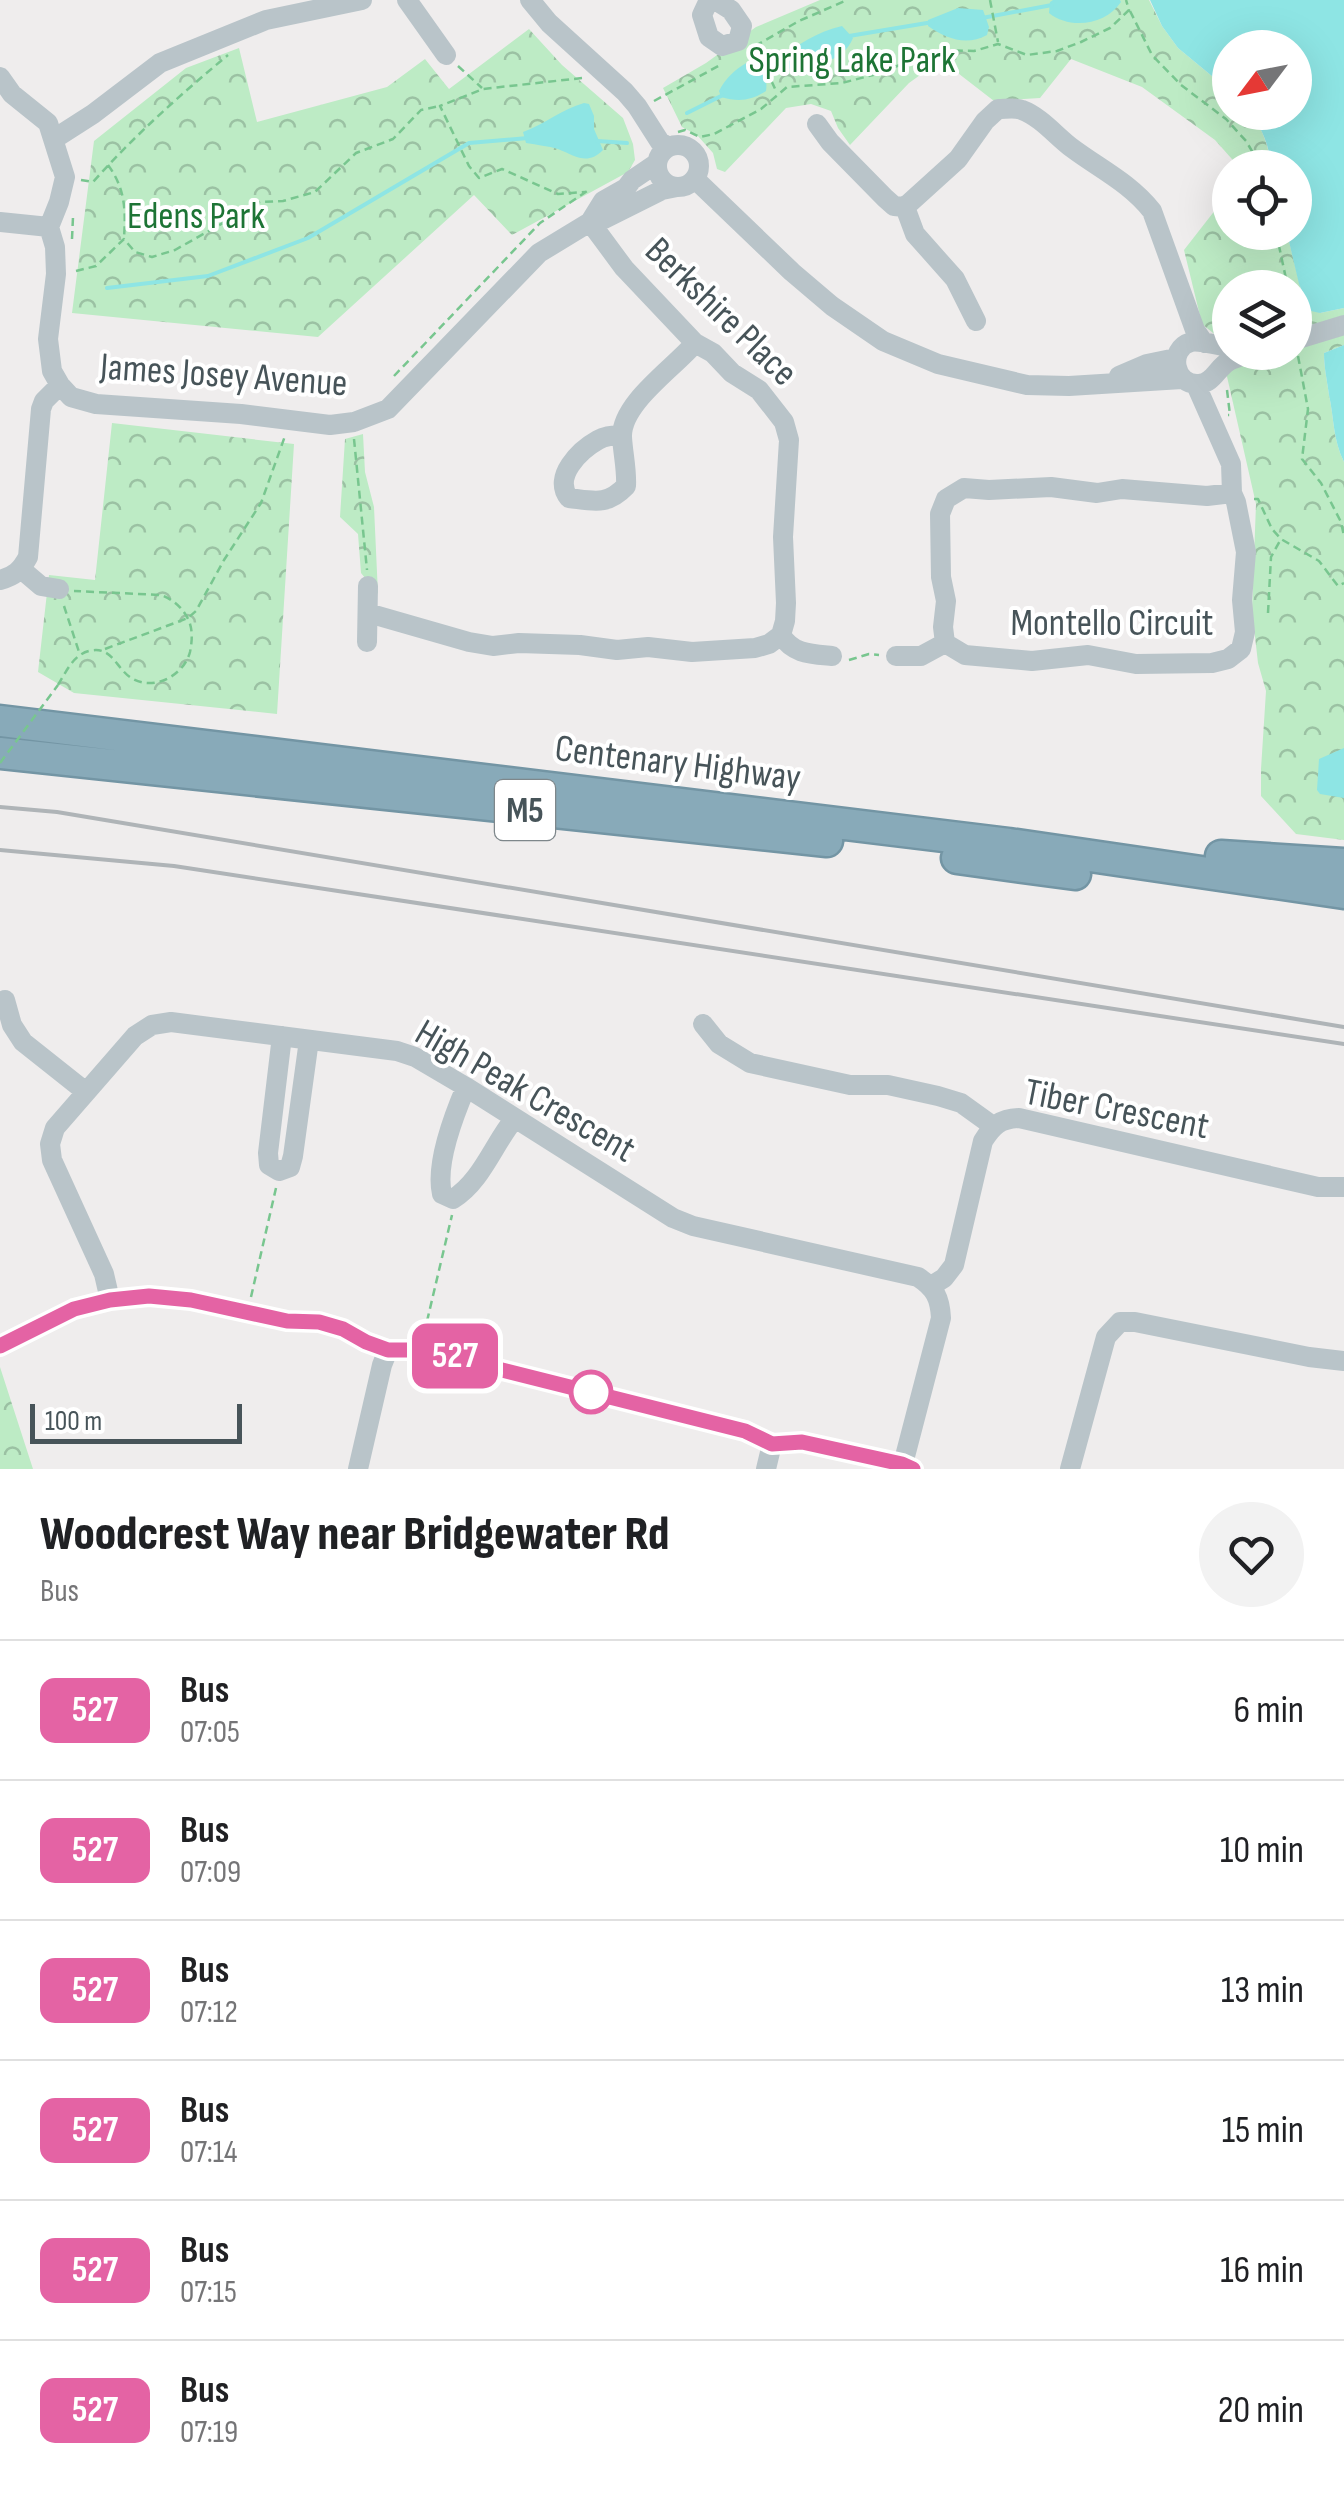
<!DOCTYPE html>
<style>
body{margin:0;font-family:"Sofia Sans Condensed",sans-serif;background:#f2f2f2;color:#202124;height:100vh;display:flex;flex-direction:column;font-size:38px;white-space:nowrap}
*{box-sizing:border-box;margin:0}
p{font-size:32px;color:#757577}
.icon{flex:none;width:55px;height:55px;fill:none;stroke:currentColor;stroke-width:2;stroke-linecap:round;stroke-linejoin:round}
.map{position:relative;height:1469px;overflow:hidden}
.panel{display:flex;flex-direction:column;background:#fff;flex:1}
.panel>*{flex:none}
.badge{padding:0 20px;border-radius:15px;font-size:35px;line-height:65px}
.needle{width:65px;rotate:238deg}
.fabs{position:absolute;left:1212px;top:30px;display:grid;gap:20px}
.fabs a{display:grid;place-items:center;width:100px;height:100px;border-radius:50%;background:#fff;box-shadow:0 10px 40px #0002;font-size:50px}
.scale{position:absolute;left:30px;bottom:25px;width:212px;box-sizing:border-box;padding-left:10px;border:5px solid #475459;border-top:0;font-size:28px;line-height:35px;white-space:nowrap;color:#475459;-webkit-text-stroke:8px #fff;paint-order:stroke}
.map>.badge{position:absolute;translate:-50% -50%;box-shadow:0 0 0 5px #fff}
.round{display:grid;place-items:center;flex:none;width:105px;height:105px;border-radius:52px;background:#f2f2f2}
.summary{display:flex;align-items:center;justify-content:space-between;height:170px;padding:0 40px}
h1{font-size:48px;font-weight:800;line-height:75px}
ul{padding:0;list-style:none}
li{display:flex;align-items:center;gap:30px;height:140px;padding:0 40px;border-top:2px solid #e0e0e0}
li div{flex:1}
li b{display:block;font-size:38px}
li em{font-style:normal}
li .badge{min-width:110px;font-weight:700;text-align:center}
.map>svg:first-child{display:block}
.park{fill:url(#park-crowns);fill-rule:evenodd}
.water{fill:#8ee5e4}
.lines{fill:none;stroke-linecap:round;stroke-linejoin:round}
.stream{stroke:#8ee5e4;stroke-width:4}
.highway-casing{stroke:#7395a4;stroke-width:35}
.path{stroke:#78c68f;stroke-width:2.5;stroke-dasharray:8 5;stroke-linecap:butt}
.minor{stroke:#b9c4c9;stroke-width:20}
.highway{stroke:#88aab9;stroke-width:30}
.rail{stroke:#afb4b7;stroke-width:4}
.path-bridge{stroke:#78c68f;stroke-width:2.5;stroke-dasharray:8 5;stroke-linecap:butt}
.line-casing{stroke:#fff;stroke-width:22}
.line{stroke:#e463a4;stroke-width:15}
.stop-dot{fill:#fff;stroke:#e463a4;stroke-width:5}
.labels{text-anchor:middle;stroke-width:8;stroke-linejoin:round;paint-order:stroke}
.shield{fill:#fff;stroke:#7e878b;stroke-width:2.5}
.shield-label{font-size:35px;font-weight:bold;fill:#475459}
.park-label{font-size:38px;fill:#1d7435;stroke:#fff}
.street-label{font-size:38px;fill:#475459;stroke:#fff}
</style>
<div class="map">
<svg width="1344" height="1469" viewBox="0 0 1344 1469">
<defs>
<pattern id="park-crowns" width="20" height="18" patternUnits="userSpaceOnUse" patternTransform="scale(2.5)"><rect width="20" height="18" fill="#bdebc5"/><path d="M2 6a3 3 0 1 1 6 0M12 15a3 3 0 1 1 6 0" fill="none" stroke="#9bc1a3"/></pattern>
</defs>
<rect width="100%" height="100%" fill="#efeded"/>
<path class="park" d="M820 0H1149L1162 26 1178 48 1230 91V112L1250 113C1264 129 1268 148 1272 167H1239L1215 140 1142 87 1071 59 1040 98 994 101 941 60 909 83 850 145 838 128 831 111 811 104 786 108 725 172 717 169 713 153 697 135 682 127 663 88 706 63 756 27Z
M529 29 562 65 623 118 633 144 635 160 628 172 512 235 474 195 318 337 72 313 94 141 186 68 239 48 257 122 387 87 425 59 449 89Z
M1230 191V232L1287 233 1303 298 1320 313 1344 308V345L1324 353C1324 368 1327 380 1329 395 1334 418 1333 440 1344 462V840L1296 834 1261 796V769L1266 691 1258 663 1252 610 1256 504 1218 337 1202 324 1184 250ZM1230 288H1295V352H1230Z
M112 423 294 444 277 714 74 693 38 672 49 575 95 580Z
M363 434 365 472 374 507 378 594 361 573 358 534 340 517 345 439Z
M0 1367 33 1469H0Z"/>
<path class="water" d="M1053 0H1120L1121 2C1106 25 1070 30 1049 13L1050 2Z
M1150 0H1344V308L1320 313 1311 311 1299 284 1287 233 1295 232V168L1272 167C1269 148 1263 128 1250 113L1295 112V48H1230V91L1178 48 1162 26Z
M958 8 983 10 989 27 987 35C967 46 946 39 928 26V20Z
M842 26 853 38C843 64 807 68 783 69L779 60C798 44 817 32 842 26Z
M748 62H754C763 70 768 78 766 91 751 101 738 102 721 97L719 91C726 78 734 70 748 62Z
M584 103 589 104 594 116V129L603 150C587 166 576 156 558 149 548 146 537 145 526 143L523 132C545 124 562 109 584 103Z
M1344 345V462C1333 440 1334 418 1329 395 1327 380 1324 368 1324 353Z
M1344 748V798L1320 794 1317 790 1319 759Z"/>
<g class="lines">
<path class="stream" d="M982 18 1052 5
M849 36 933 22
M763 76 785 64
M687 113 723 95
M597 141 627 143
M107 288 208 276 308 238 469 143 528 138"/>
<defs>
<path id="highway" d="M0 721 1009 844 1344 893
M0 753 827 841
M1221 856 1344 864
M957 858 1075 874"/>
</defs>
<use href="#highway" class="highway-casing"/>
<path class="path" d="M990 0 998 42
M1130 11 1152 55 1181 85 1226 119 1246 141 1262 168
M755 46 799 21 847 0
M755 46 777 93
M458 66 482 88
M582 78 483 89 440 106 469 166 479 178 502 169 558 194 585 192
M654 101 722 64
M678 132 685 130 700 137 714 134 761 109 787 87 842 83 873 75 940 50 974 51 998 44 1027 55 1057 51 1081 42 1110 28 1129 10 1126 0
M108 165C125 188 126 210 124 237
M81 180 93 182C135 135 180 95 228 55
M1276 232 1288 288
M72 239 73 217
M76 271 96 266 124 239 135 252 152 257 175 250 260 202 283 201 315 192 356 153 393 139 421 110 440 106
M1266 356 1282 352
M1298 356 1308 409 1302 459 1321 483 1341 522 1344 536
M394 376 540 223 590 189
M1227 390 1230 415H1228
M354 439 367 570
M1254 499H1258L1272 529 1281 539 1319 561 1338 586 1344 583
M64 606 80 655
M1268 613 1271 557 1281 539
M105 649 188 618 196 611 224 560 261 503 285 436
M849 660 869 654 879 655
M58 685C66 672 73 655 89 651 113 645 116 670 133 679 155 691 184 675 190 652 192 642 193 631 189 621 183 608 174 600 161 595L74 591
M251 1297 276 1188
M424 1334 452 1215"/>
<path class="minor" d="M407 0 446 55
M530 0 549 23 625 92 637 106 660 142 669 147
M709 0 702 15 709 37 722 46 738 41 742 26 731 10 715 0
M0 77 12 94 48 123 65 177 59 202 49 227 55 247 56 274 48 339 52 371 60 385 71 397 96 404 241 414 330 425 354 422 388 409 539 253 590 222 600 221 662 190 677 187
M817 124 830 142 885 198 894 206 905 207 958 159 985 121 998 109C1006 109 1015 107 1022 110 1041 117 1056 136 1072 148 1100 169 1130 183 1152 211L1195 330 1204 343
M54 139 93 114 160 63 266 20 362 0
M657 166a21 21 0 1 1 42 0a21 21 0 1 1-42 0Z
M695 179 792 272 832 306 883 341 938 364 1027 385 1069 386 1182 379
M905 207 915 234 955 279 976 321
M0 222 49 227
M590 222 603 201 626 188 632 180 657 163
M1295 340 1344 325
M1230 347C1220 346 1199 340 1191 342 1167 349 1174 386 1199 384 1213 383 1217 368 1229 361 1236 358 1244 355 1251 352
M1119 376 1147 364 1176 358
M1196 385 1231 464 1232 493 1236 502 1246 552 1242 600 1245 632 1241 649 1228 659 1212 663 1136 664 1088 655 1032 661 965 655 945 643 943 627 946 601 941 577 940 514 946 499 964 488 989 490 1051 487 1097 493 1122 489 1207 496 1232 493
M622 435C614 435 605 436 598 440 580 450 552 477 569 498 594 501 607 506 626 486 627 470 623 454 622 437 621 403 674 368 695 343
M21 569 41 586 59 589
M0 580C15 576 21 570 28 557L41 409 44 401 60 385
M368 613 469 642 493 646 519 643 580 645 617 650 648 647 692 652 755 648 769 644 781 635 785 621 786 603 783 537 789 440 784 422 759 390 732 373 713 353 695 343 624 268 590 222
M781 635C793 654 810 654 832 656
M367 642 368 586
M896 656H921L945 643
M5 1000 12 1025 23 1042 86 1092
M703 1024 719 1044 750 1063 850 1085H888L938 1096 961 1103 993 1126
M282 1036 268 1153 269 1165 279 1171 290 1167 293 1156 309 1040
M466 1087C454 1115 435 1164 442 1194L453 1199C482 1181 494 1143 515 1118
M931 1286 944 1278 954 1265 983 1141C993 1125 1000 1119 1019 1118L1318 1187H1344
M110 1300 104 1274 52 1160 50 1144 55 1128 135 1036 152 1025 171 1022 397 1051 415 1057 466 1087 673 1218 693 1226 918 1277C935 1288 940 1298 941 1318L903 1464
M0 1346 74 1309 110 1300 149 1296 191 1300 287 1321 319 1322 343 1329 366 1342 388 1350H421L449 1354 482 1365 745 1431 772 1444 801 1442 903 1464 911 1468
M358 1469 382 1365 388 1350
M766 1469 772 1444
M1070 1469 1106 1337 1120 1322H1135L1309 1357 1344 1361"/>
<use href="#highway" class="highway"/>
<path class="rail" d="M0 807 57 812 1344 1027
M0 850 174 866 1344 1044"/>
<path class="path-bridge" d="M0 763 58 685"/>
</g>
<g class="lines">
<defs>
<path id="line" d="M0 1346 74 1309 110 1300 149 1296 191 1300 287 1321 319 1322 343 1329 366 1342 388 1350H422L449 1354 482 1365 745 1431 772 1444 802 1442 902 1464 913 1469"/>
</defs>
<use href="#line" class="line-casing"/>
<use href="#line" class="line"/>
</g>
<circle class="stop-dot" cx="591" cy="1392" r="20"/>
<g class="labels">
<rect class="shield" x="495" y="780" width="60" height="60" rx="8"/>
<g class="shield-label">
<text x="525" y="822">M5</text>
</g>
<g class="park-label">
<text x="852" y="72">Spring Lake Park</text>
<text x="196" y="228">Edens Park</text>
</g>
<g class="street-label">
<text transform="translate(722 311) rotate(44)" y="13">Berkshire Place</text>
<text transform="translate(224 374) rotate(4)" y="13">James Josey Avenue</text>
<text x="1112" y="635">Montello Circuit</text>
<text transform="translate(678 762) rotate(7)" y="13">Centenary Highway</text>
<text transform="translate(526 1090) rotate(30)" y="13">High Peak Crescent</text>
<text transform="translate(1117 1108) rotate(11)" y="13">Tiber Crescent</text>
</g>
</g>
</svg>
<div class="fabs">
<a><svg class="needle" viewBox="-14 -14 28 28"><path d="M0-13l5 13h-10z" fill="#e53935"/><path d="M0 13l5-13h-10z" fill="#757577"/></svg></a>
<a><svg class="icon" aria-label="locate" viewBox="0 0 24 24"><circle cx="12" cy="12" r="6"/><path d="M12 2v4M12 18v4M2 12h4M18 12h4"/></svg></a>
<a><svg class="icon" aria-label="layers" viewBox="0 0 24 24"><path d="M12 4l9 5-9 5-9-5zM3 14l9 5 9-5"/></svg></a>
</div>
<div class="scale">100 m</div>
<b class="badge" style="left:455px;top:1356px;background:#e463a4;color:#fff">527</b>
</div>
<section class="panel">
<div class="summary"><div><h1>Woodcrest Way near Bridgewater Rd</h1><p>Bus</p></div><a class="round"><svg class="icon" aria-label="heart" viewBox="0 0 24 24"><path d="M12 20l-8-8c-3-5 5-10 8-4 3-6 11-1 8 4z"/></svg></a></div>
<ul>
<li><span class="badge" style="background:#e463a4;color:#fff">527</span><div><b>Bus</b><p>07:05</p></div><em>6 min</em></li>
<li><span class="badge" style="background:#e463a4;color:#fff">527</span><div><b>Bus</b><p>07:09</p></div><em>10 min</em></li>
<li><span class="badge" style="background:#e463a4;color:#fff">527</span><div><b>Bus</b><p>07:12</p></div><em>13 min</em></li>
<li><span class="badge" style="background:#e463a4;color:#fff">527</span><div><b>Bus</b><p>07:14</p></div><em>15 min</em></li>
<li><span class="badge" style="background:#e463a4;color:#fff">527</span><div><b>Bus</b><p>07:15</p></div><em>16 min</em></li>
<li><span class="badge" style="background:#e463a4;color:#fff">527</span><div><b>Bus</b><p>07:19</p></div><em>20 min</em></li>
</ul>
</section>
